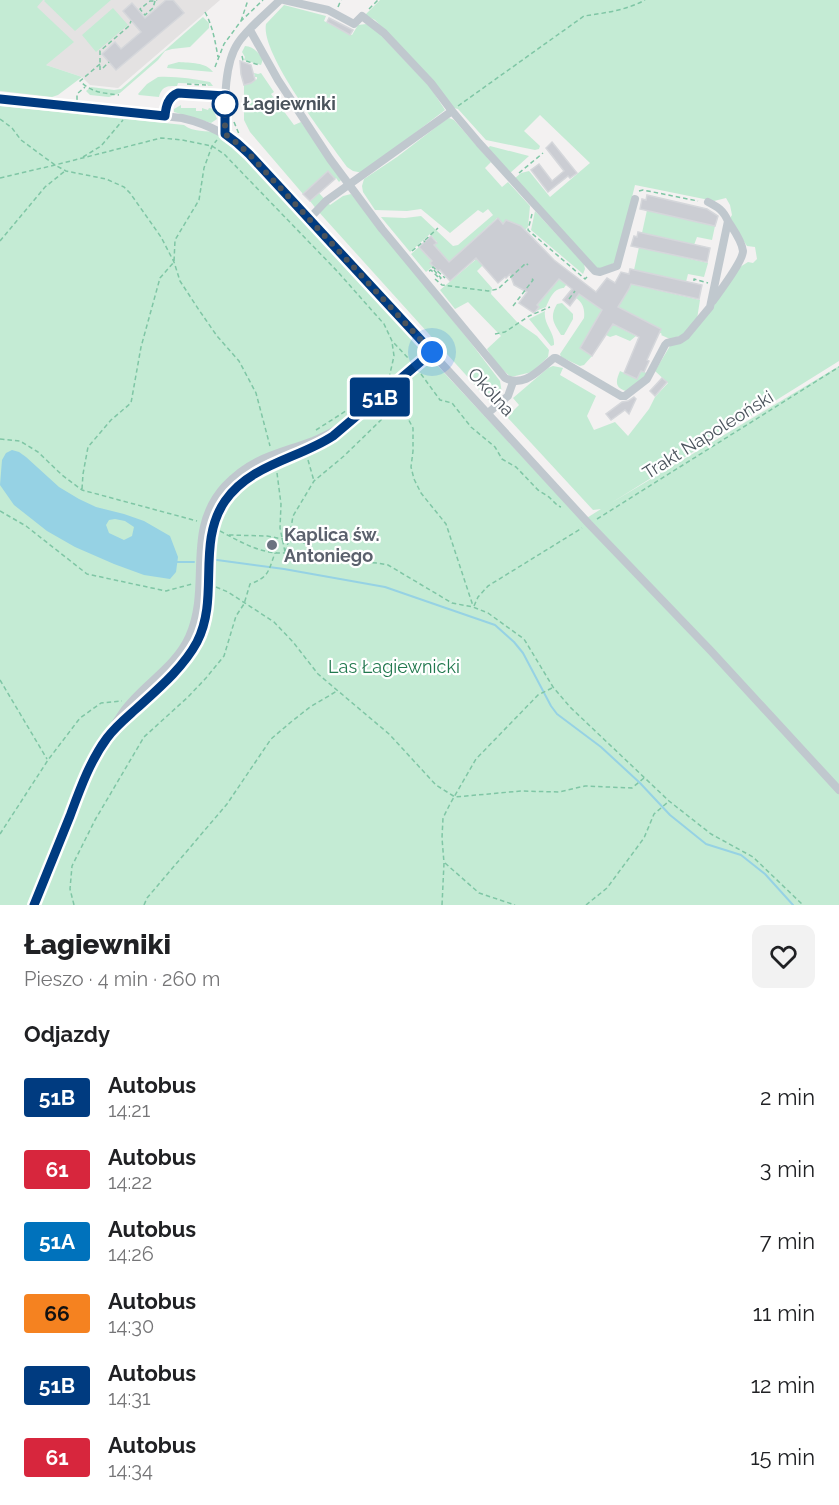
<!DOCTYPE html>
<html lang="pl">
<meta charset="utf-8">
<style>
body{margin:0;font-family:Raleway,sans-serif;background:#f2f2f2;color:#202124;height:100vh;display:flex;flex-direction:column;font-size:22px;white-space:nowrap}
*{box-sizing:border-box;margin:0}
p{font-size:20px;color:#757577}
.icon{flex:none;width:33px;height:33px;fill:none;stroke:currentColor;stroke-width:2;stroke-linecap:round;stroke-linejoin:round}
.map{position:relative;height:905px;overflow:hidden}
.sheet{display:flex;flex-direction:column;background:#fff;flex:1}
.sheet>*{flex:none}
.badge{padding:0 12px;border-radius:4px;font-size:21px;line-height:39px}
.you{position:absolute;width:30px;height:30px;margin:-15px;border:4px solid #fff;border-radius:50%;background:#1a73e8;box-shadow:0 0 0 9px #1a73e833}
.map>.badge{position:absolute;translate:-50% -50%;box-shadow:0 0 0 3px #fff}
h2{padding:0 24px;font-size:22px;line-height:54px}
.round{display:grid;place-items:center;flex:none;width:63px;height:63px;border-radius:12px;background:#f2f2f2}
.headline{display:flex;align-items:center;justify-content:space-between;height:102px;padding:0 24px}
h1{font-size:28px;font-weight:800;line-height:45px}
ul{padding:0;list-style:none}
li{display:flex;align-items:center;gap:18px;height:72px;padding:0 24px}
li div{flex:1}
li b{display:block;font-size:22px}
li em{font-style:normal}
li .badge{min-width:66px;font-weight:700;text-align:center}
.map>svg:first-child{display:block}
.education{fill:#e4e2e2}
.green{fill:#c4ebd4}
.water{fill:#96d2e4;fill-rule:evenodd}
.lines{fill:none;stroke-linecap:round;stroke-linejoin:round}
.stream{stroke:#96d2e4;stroke-width:2}
.building{fill:#cbcdd3;stroke:#d5d7db;stroke-width:1.5}
.path{stroke:#7fc6a5;stroke-width:1.5;stroke-dasharray:4.5 3;stroke-linecap:butt}
.minor{stroke:#c0c8ce;stroke-width:8}
.line-casing{stroke:#fff;stroke-width:14}
.line{stroke:#003b80;stroke-width:9}
.walk{stroke:#4a535c;stroke-width:6;stroke-dasharray:0 10.8}
.stop-dot{fill:#fff;stroke:#003b80;stroke-width:3}
.worship-dot{fill:#6b7280;stroke:#fff;stroke-width:2}
.labels{text-anchor:middle;stroke-width:4.5;stroke-linejoin:round;paint-order:stroke}
.stop-label{font-size:18px;font-weight:bold;fill:#4a535c;stroke:#fff;text-anchor:start}
.street-label{font-size:18px;fill:#4a535c;stroke:#fff}
.worship-label{font-size:18px;font-weight:bold;fill:#5b616d;stroke:#fff;text-anchor:start}
.park-label{font-size:18px;fill:#21784e;stroke:#fff}
</style>
<div class="map">
<svg width="839" height="905" viewBox="0 0 839 905">
<rect width="100%" height="100%" fill="#f3f1f1"/>
<path class="education" d="M42 0H220L118 88 90 85 82 77 46 65 36 6Z"/>
<path class="green" d="M0 0H43L37 7 74 42 46 65 82 77 58 95 52 97 0 91Z
M45 0H111L75 31 44 1Z
M380 0H839V361L611 503 839 366V905H0V106L184 125C192 132 207 131 218 132L229 144 234 147 582 521 601 509 593 510 507 417 519 405 513 398 548 368 553 366 563 368 560 375 596 396 587 416 594 430 615 422 628 436 649 409 655 397 668 383 655 371 670 346 680 343 740 267 748 262 753 263 757 259 755 247 747 246 729 220 732 215 730 205 726 198 714 201 635 185 616 262 603 268H595L514 179 521 173 529 171 550 197 590 163 540 115 524 131 540 146 539 149 535 150 486 140 458 109 453 108 399 45 375 20 365 15Z
M284 5 326 16 324 21 352 35 358 25 366 24 375 29 430 87 445 110 363 173 353 171 347 167C328 140 260 54 266 24Z
M113 8 128 25 96 52 82 35Z
M203 17 209 23V28L190 47 172 49 165 51 158 60 120 93 109 97 90 95 86 91 91 87 114 90 121 89Z
M245 46C254 47 258 52 263 59L261 65 244 60 245 57 242 52Z
M179 62C190 63 206 62 213 72L167 68 168 65Z
M254 73 258 74 261 73 274 92 271 94 294 125 301 122 341 180 339 182 336 178 303 194 250 132 244 120V85L251 83 257 79V77H255Z
M158 77C175 76 193 79 210 82L213 86H208L207 84 178 83 177 86C167 86 162 86 159 97L139 95 138 94 147 84Z
M181 105V108H196V111H202V108L208 110 209 108 213 109 217 119 211 123 174 112V109Z
M449 118 454 120 491 162 485 168 502 187 508 182 530 206 528 227 525 230 506 221 503 224 497 218 449 262 434 245 437 242 430 234 410 252 381 217 405 218 421 216 453 246 458 245 493 215 488 209 483 213 478 210 450 233 421 209 407 211 375 210 363 192 362 186 364 179 397 157 444 121Z
M490 146 529 156 509 174 488 148Z
M319 193 330 205 343 196 351 194 471 343 500 381 502 393 493 405 317 210 310 201Z
M647 210 715 226 712 240 697 237 694 245 642 233Z
M535 211 584 264 585 269 583 274 531 230Z
M419 247 432 261 430 263 433 266 426 272 411 254Z
M639 247 708 263 704 277 688 274 686 282 634 270Z
M480 256 486 262 477 271 492 288 491 294 517 322 537 336 549 350 548 357 532 372 511 377 496 364 487 349 501 336 468 302 455 309 440 290Z
M559 279 567 284C561 291 567 286 559 289 552 292 549 300 546 307L536 311 539 307 537 305Z
M631 284 700 300 697 319 683 335 670 339 661 335 662 334 618 307 629 289Z
M579 294 602 310 580 348 592 356 584 365 580 366 561 357 560 354 584 318C585 309 583 303 576 298Z
M562 303 573 314V319L564 335H561C554 323 549 318 557 304Z
M545 311C543 324 555 332 554 345L551 346 529 319Z
M613 324 636 336 630 341 616 335 610 337 606 335Z
M620 371 637 379 641 371 647 373 643 379 626 391C614 388 616 380 620 371Z"/>
<path class="water" d="M12 450 19 452 26 457 59 487 79 499 96 507 124 514 144 521 170 536 178 557 176 572 170 579 144 575 114 564 75 547 47 531 14 505 0 485 2 460 6 453ZM115 519 125 521 134 527 132 536 124 540 109 533 106 525 109 520Z"/>
<g class="lines">
<path class="stream" d="M217 560 284 569 385 587 495 625 514 642 523 653 551 706 557 714 601 747 640 783 670 815 706 844 741 855 765 874 793 905
M175 562H194"/>
</g>
<path class="building" d="M166 0H173L184 13 116 70 102 54 115 42 121 49 141 32 123 11 132 3 145 18Z
M329 18 353 30 350 35 327 22Z
M240 61 251 65 255 80 251 83 244 85 241 74Z
M552 142 577 173 570 178 568 176 548 192 531 170 539 164 552 181 564 171 546 148Z
M328 171 335 179 310 201 303 194Z
M647 195 707 209 718 216 715 226 640 209 642 199 646 200Z
M498 218 503 224 506 220 521 226 554 260 596 292 607 278 615 283 621 272 629 274 630 269 702 285 699 299 631 284 629 289 618 307 661 329 647 360 649 361 644 372 641 371 637 379 624 373 639 337 613 324 592 356 580 348 602 310 579 294 570 306 563 300 572 289 559 279 537 305 539 307 534 313 519 303 527 292 514 285 510 274 506 278 505 277 498 283 476 258 450 281 440 270 438 271 430 263 432 261 419 247 431 236 437 243 434 245 449 262Z
M638 232 710 248 707 262 631 246 634 236 637 237Z
M662 378 667 382 655 396 650 391Z
M634 397 636 399 629 414 625 410 611 420 606 414 622 402 628 401Z"/>
<g class="lines">
<path class="path" d="M155 1 153 8 145 15 140 9 150 1H155L157 0
M338 7 341 0
M369 9 378 0
M205 12C213 27 215 41 218 57
M241 21 248 0
M242 56 243 60 259 65
M100 64 80 81C92 93 103 93 119 95
M215 67 224 44 241 21 263 0
M103 68 109 62
M100 70V51L129 26 131 21
M187 84 206 85
M77 100V94L85 87
M458 106 584 16C605 13 627 10 645 0
M0 119 12 128 21 140 55 165 66 171 106 179 124 187 130 193 161 237 174 262 180 281 199 310 217 336 239 361 256 393 270 446
M234 122 239 134
M83 157 101 146 123 120
M519 173 543 153
M0 178 55 165 161 138 182 140 212 146 224 154 337 271 384 324 392 341 409 359
M639 191 643 190 698 201
M532 214 528 230 585 279 587 277
M425 240 438 228
M0 241 45 187 65 171
M412 251 424 241 425 242
M429 271 431 270 440 279 441 278 432 268 433 267 445 278
M435 279 442 285 488 291 498 289 526 263 528 265
M694 281V279L708 283
M569 299 575 291
M513 306 533 280 531 277
M495 334 505 332 529 316 550 307
M421 374 440 400 452 403 471 427 495 447 502 459 516 467 538 490 549 497 558 506 561 507
M389 378 394 356 392 342
M395 394 413 428V451L411 467 414 479 421 493 446 524 473 606
M378 409 381 418
M316 430 360 402
M0 439 20 441 38 452 62 475 82 490 197 521
M308 460 314 481
M277 473 281 504 280 528 285 552
M82 489 83 474 88 447 111 420 131 403 141 347 160 278 174 262 175 240 199 200 204 168 212 146 217 140
M0 511 26 526 87 574 166 591 192 584
M597 519 839 367
M220 531C241 542 260 554 285 553L360 562 377 563 388 565 452 603 473 607 488 613 524 639 553 687 570 707 669 801 711 834 753 857 803 905
M229 535 267 536 309 544
M285 552 289 540 293 516 314 481 344 456 382 419 392 415 401 406
M216 587 228 592 274 622 293 642 318 674 389 734 436 785 455 797 521 791 559 792 585 786 632 788 644 778
M474 606 478 597 488 586 582 528
M0 680 47 759
M0 834 48 760 80 718 101 703 122 701
M445 863 479 893 515 905
M74 905 70 889 72 866 95 820 144 737 188 697 206 678 224 656 236 616 244 604 250 584C269 577 268 572 275 553
M144 905 147 898 227 804 271 739 291 722 310 707 337 691
M442 905 444 863 442 838 443 818 450 804 476 759 538 695 552 688
M586 905 607 888 644 838 654 814 668 802"/>
<path class="minor" d="M284 0 328 10 354 24 362 16 384 33 431 83 452 111 479 143 595 271 600 272 617 266 635 199
M250 30 278 80 330 159 382 229 505 378C525 388 538 370 554 358H556L621 396H625L647 379 665 345 667 343 680 340 686 336 710 307 728 221C723 210 718 207 708 202
M0 99 182 118C208 124 230 135 249 154L589 524 711 651 839 790
M165 116C166 106 168 97 178 93L225 96
M225 134C225 108 223 65 238 43 249 27 266 14 280 0
M309 219 326 201 452 111
M713 301C720 291 743 261 743 251 742 241 733 229 728 221
M488 413 508 396 513 382
M346 426 432 352
M118 725C150 697 189 666 204 626 207 616 208 604 208 594 209 557 206 520 234 490 260 463 302 457 334 436
M34 905C60 839 82 770 123 712 142 685 175 668 189 637 212 586 184 531 225 486 252 457 278 454 313 441 325 436 337 429 349 423"/>
</g>
<g class="lines">
<defs>
<path id="line" d="M0 99 165 116C166 106 168 97 178 93L225 96V134L237 143 249 154 432 352 333 436C298 459 251 464 225 501 196 543 220 598 197 642 183 668 158 689 136 709 126 718 115 727 107 738 90 761 80 789 70 816 58 846 46 875 34 905"/>
</defs>
<use href="#line" class="line-casing"/>
<use href="#line" class="line"/>
<path class="walk" d="M225 104V134L237 143 249 154 432 352"/>
</g>
<circle class="stop-dot" cx="225" cy="104" r="12"/>
<circle class="worship-dot" cx="272" cy="545" r="6"/>
<g class="labels">
<g class="stop-label">
<text x="243" y="110">Łagiewniki</text>
</g>
<g class="street-label">
<text transform="translate(491 392) rotate(47)" y="6">Okólna</text>
<text transform="translate(708 435) rotate(-32)" y="6">Trakt Napoleoński</text>
</g>
<g class="worship-label">
<text x="284" y="541">Kaplica św.<tspan x="284" dy="21">Antoniego</tspan></text>
</g>
<g class="park-label">
<text x="394" y="673">Las Łagiewnicki</text>
</g>
</g>
</svg>
<div class="you" style="left:432px;top:352px"></div>
<b class="badge" style="left:380px;top:397px;background:#003b80;color:#fff">51B</b>
</div>
<section class="sheet">
<div class="headline"><div><h1>Łagiewniki</h1><p>Pieszo · 4 min · 260 m</p></div><a class="round"><svg class="icon" aria-label="heart" viewBox="0 0 24 24"><path d="M12 20l-8-8c-3-5 5-10 8-4 3-6 11-1 8 4z"/></svg></a></div>
<h2>Odjazdy</h2>
<ul>
<li><span class="badge" style="background:#003b80;color:#fff">51B</span><div><b>Autobus</b><p>14:21</p></div><em>2 min</em></li>
<li><span class="badge" style="background:#d7263d;color:#fff">61</span><div><b>Autobus</b><p>14:22</p></div><em>3 min</em></li>
<li><span class="badge" style="background:#0072bc;color:#fff">51A</span><div><b>Autobus</b><p>14:26</p></div><em>7 min</em></li>
<li><span class="badge" style="background:#f58220;color:#111">66</span><div><b>Autobus</b><p>14:30</p></div><em>11 min</em></li>
<li><span class="badge" style="background:#003b80;color:#fff">51B</span><div><b>Autobus</b><p>14:31</p></div><em>12 min</em></li>
<li><span class="badge" style="background:#d7263d;color:#fff">61</span><div><b>Autobus</b><p>14:34</p></div><em>15 min</em></li>
</ul>
</section>
